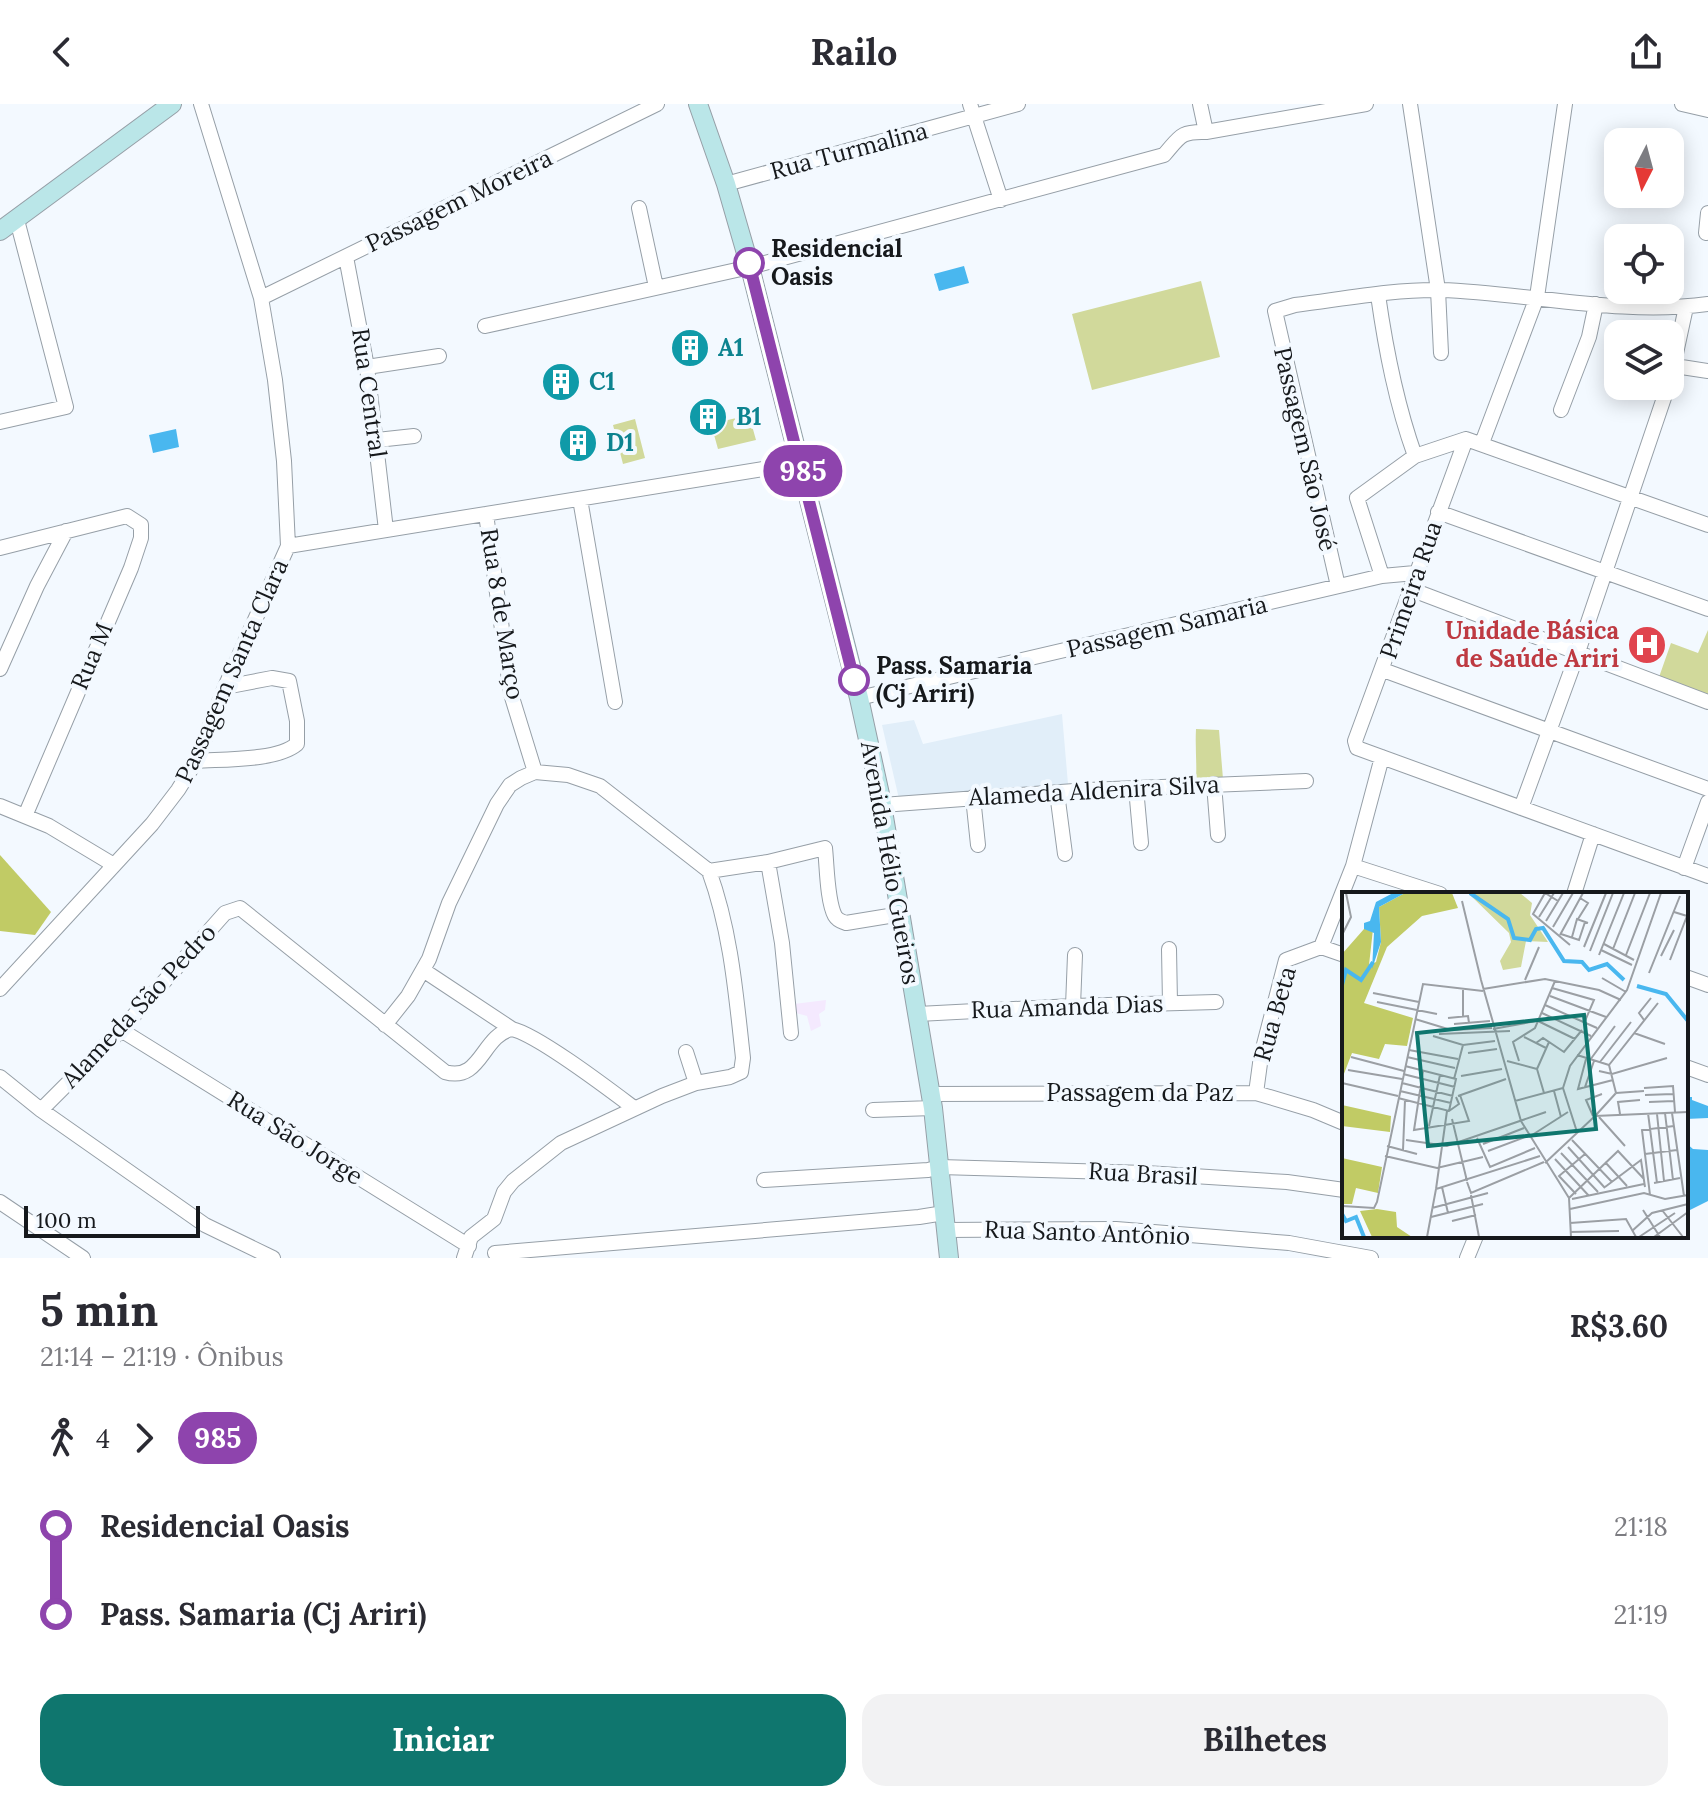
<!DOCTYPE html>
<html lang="pt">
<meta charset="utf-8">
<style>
body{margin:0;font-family:Lora,serif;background:#f2f2f3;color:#2b2b33;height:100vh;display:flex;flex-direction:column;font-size:30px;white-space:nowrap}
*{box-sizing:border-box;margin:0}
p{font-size:26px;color:#7c7c81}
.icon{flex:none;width:44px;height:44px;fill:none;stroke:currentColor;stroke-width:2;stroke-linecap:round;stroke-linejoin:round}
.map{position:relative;height:1154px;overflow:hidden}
.side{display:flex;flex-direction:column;background:#fff;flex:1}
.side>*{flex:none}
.badge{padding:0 16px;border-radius:26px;font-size:28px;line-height:52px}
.needle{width:52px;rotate:186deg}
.fabs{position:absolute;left:1604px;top:24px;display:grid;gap:16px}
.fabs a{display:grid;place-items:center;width:80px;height:80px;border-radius:16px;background:#fff;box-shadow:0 4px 20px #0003;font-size:40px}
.scale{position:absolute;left:24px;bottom:20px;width:176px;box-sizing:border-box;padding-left:8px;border:4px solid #16191c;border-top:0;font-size:22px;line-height:28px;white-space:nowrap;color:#16191c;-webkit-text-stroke:6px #f3f9ff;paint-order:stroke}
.map>.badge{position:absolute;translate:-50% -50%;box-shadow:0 0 0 4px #fff}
.legs{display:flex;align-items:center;gap:12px;height:88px;padding:0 40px;font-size:26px}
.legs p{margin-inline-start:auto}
.headline{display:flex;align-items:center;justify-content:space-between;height:136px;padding:0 40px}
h1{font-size:44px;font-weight:700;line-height:60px}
.cta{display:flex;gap:16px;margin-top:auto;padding:16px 40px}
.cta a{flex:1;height:92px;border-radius:24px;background:#0f766e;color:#fff;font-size:32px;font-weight:700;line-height:92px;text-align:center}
.cta a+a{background:#f2f2f3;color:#2b2b33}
ul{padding:0 40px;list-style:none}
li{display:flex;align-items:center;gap:28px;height:88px;font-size:30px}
li i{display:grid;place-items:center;width:12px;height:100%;margin:0 10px;background:currentColor}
li i::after{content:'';width:20px;height:20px;margin:-10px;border:6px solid;border-radius:50%;background:#fff}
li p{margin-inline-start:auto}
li:first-child i{background:linear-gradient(#0000 50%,currentColor 0)}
li:last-child i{background:linear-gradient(currentColor 50%,#0000 0)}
header{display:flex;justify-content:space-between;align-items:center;height:104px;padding:0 40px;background:#fff;font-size:36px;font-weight:700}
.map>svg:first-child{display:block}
.built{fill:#e1eef9}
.industrial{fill:#f4e9fe}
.green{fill:#d1d99b}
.forest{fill:#c1cb65}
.water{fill:#49b7ef}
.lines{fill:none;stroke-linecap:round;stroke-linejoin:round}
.street-casing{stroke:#969fa7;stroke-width:16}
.secondary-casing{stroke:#969fa7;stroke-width:20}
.street{stroke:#fff;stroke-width:14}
.secondary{stroke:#bae6e8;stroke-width:18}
.line-1-casing{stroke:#fff;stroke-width:18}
.line-1{stroke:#8e44ad;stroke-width:12}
.stop-1-dot{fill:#fff;stroke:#8e44ad;stroke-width:4}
.labels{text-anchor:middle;stroke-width:8;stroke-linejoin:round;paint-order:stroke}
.street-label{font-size:24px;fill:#16191c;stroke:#f3f9ff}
.stop-label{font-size:24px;font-weight:bold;fill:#16191c;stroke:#f3f9ff;text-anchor:start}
.culture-label{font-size:24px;font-weight:bold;fill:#0d838f;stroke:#f3f9ff;text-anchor:start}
.health-label{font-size:24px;font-weight:bold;fill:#be3a42;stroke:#f3f9ff;text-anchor:end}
.inset-river{fill:none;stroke:#49b7ef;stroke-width:4}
.inset-road{fill:none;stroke:#9b9fa4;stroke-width:2}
.view{fill:#0f766e;fill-opacity:0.15;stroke:#0f766e;stroke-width:4}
.inset-edge{fill:none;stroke:#16191c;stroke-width:4}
</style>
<header><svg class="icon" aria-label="back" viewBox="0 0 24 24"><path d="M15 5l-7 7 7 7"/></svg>Railo<svg class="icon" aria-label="share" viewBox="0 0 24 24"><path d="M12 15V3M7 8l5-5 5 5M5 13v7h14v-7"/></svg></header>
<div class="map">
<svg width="1708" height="1154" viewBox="0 0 1708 1154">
<rect width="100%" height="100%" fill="#f3f9ff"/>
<path class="built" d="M1062 610 1068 680 899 695 882 621 914 616 923 640Z"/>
<path class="industrial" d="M826 896 825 906 819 910 821 922 811 927 807 912 796 909 794 900Z"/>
<path class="green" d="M1201 177 1220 253 1092 286 1072 210Z
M749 311 756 336 718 345 711 320Z
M635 315 645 354 623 360 613 321Z
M1708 526V593L1658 576 1671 539 1698 549Z
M1196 625 1219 626 1223 675 1196 676C1197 659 1195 643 1196 625Z"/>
<path class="forest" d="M0 751 51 808 35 831 0 827Z"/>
<path class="water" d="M964 162 969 179 939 187 934 170Z
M176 325 179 343 153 349 149 331Z
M1686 993H1692V996L1708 1002V1014L1686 1015Z
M1686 1039 1693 1045 1708 1046V1097L1688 1107Z"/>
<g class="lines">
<defs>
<path id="street" d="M970 0 1001 96
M1200 0 1206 28
M1410 0 1438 186 1441 249
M1682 0 1708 6
M726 80 1018 0
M639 104 656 183
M1706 129 1708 109
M346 153 367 263 386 426
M1378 191C1386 247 1396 299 1415 352
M261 194 657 0
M485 222 750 163 1164 51C1180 33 1180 27 1206 28L1366 0
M1675 262 1708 267
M367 263 439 252
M1670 277 1686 203
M1561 306 1589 233 1596 200
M0 318 66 303 17 116
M1466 335 1355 637 1357 644 1708 772
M377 336 414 332
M1482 339 1537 193 1565 0
M580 395 615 598
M1438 408 1708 505
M486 410 511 590 535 668
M288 442 800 359
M0 444 127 412 141 421V434L131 464 25 712
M1382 472 1357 394 1415 352 1466 335 1708 421
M1338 482 1275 207 1295 201C1343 195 1393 185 1441 186 1529 189 1620 212 1708 200
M1410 485 1708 598
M0 565 37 482 66 427
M1383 566 1708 685
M859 594 1382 472 1415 469
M196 657C223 655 277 657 297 640V617L289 577 272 574 225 583
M1214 680 1218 731
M1136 684 1141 739
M1057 689 1065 750
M973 693 978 741
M882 701 1088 686 1306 677
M0 702 49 722 114 761
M1521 704 1578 548 1668 282
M768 758 782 839 791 929
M1353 762 1440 790
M1684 764 1708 698
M1574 790 1593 730
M1321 843 1344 851
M1169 845 1170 899
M423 866 512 925C538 931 610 986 634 1004
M1686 873 1708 881
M0 885 152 720 178 686 196 657 225 583 288 442 284 357 275 276 261 194 201 0
M1073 902 1075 851
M918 910 1073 902 1216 898
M385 921 408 892 429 855 449 799 497 700 510 681 521 674 535 668 568 671 600 682 709 767 768 758 825 744C827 762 827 797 835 812 838 817 841 817 846 819L901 810
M121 926 469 1142
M686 948 696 979
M1686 963 1708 971
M0 973 41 1006 205 1121 273 1154
M1256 989 1261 952 1286 856 1321 843 1353 762 1382 653
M930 990 1256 989 1313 1006 1344 1019
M41 1006 121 926 225 809 240 804 445 968C481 979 482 931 512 925
M873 1006 933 1004
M764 1076 928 1066 940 1063 1146 1069 1287 1078 1344 1086
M0 1098 83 1154
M946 1126 1116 1125 1289 1139 1371 1154
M495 1149 919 1113 944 1109
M464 1154 471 1133 494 1115 504 1088 513 1077 561 1039 662 992 696 979 730 973 741 968 743 954C736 891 731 827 709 767
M1467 1154 1476 1132"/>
<path id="secondary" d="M698 0 726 80 750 163 859 594 881 695 933 1004 949 1154
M0 127 172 0"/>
</defs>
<use href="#street" class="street-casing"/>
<use href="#secondary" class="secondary-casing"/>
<use href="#street" class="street"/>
<use href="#secondary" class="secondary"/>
</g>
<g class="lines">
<defs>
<path id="line-1" d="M749 159 854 576"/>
</defs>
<use href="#line-1" class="line-1-casing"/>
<use href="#line-1" class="line-1"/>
</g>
<defs>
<symbol id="building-disc" viewBox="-11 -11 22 22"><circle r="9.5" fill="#0f9aa8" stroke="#f3f9ff"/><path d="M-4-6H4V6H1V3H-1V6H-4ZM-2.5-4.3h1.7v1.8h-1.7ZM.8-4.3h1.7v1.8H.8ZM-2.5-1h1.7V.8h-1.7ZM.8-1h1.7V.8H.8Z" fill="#fff"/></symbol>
<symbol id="hospital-disc" viewBox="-11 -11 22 22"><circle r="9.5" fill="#e0444e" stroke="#f3f9ff"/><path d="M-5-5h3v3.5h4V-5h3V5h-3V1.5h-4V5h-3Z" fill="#fff"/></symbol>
</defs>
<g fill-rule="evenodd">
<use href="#building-disc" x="668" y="222" width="44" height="44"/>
<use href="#building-disc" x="539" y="256" width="44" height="44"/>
<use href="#building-disc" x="686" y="291" width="44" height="44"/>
<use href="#building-disc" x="556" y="317" width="44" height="44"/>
<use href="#hospital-disc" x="1625" y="519" width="44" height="44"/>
</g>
<g class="stop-1-dot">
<circle cx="749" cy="159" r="14"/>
<circle cx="854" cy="576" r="14"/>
</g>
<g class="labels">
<g class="street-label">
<text transform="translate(849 47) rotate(-15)" y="8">Rua Turmalina</text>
<text transform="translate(459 97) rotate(-26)" y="8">Passagem Moreira</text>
<text transform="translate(369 289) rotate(82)" y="8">Rua Central</text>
<text transform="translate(1305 345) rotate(77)" y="8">Passagem São José</text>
<text transform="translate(1411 486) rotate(-71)" y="8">Primeira Rua</text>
<text transform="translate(502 510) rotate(81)" y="8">Rua 8 de Março</text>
<text transform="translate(1167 523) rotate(-13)" y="8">Passagem Samaria</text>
<text transform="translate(92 552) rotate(-67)" y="8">Rua M</text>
<text transform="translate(232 567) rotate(-66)" y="8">Passagem Santa Clara</text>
<text transform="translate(1094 687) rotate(-3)" y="8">Alameda Aldenira Silva</text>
<text transform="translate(890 759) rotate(80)" y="8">Avenida Hélio Gueiros</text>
<text transform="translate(139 902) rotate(-47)" y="8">Alameda São Pedro</text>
<text transform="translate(1067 903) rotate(-2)" y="8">Rua Amanda Dias</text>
<text transform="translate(1275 910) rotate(-74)" y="8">Rua Beta</text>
<text x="1140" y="997">Passagem da Paz</text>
<text transform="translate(295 1034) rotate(32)" y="8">Rua São Jorge</text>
<text transform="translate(1143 1070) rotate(3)" y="8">Rua Brasil</text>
<text transform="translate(1087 1129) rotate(2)" y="8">Rua Santo Antônio</text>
</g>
<g class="stop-label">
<text x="771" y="153">Residencial<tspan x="771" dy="28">Oasis</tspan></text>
<text x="876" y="570">Pass. Samaria<tspan x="876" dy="28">(Cj Ariri)</tspan></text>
</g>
<g class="culture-label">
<text x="718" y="252">A1</text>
<text x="589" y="286">C1</text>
<text x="736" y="321">B1</text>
<text x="606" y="347">D1</text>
</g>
<g class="health-label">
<text x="1619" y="535">Unidade Básica<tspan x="1619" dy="28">de Saúde Ariri</tspan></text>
</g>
</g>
<g transform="translate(1342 788)">
<rect width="346" height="346" fill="#f3f9ff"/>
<path d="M126 1H178L190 11 188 23 206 50 184 49 179 75 161 78 158 69 169 50 167 41Z" fill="#d1d99b"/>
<path d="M63 1H110L116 16 80 24 45 55 22 111 71 126 65 154 43 152 37 167 10 161 0 187V62L22 37H31L27 73 34 70 39 50 37 15ZM0 213 49 224 48 240 0 234ZM0 266 40 275 36 301 14 296 10 312H0ZM35 317 54 320 55 335 70 345H30L18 319Z" fill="#c1cb65"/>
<path d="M51 1H63L37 15 39 50 30 77 32 41 22 37V31L28 29 34 10Z" fill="#49b7ef"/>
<path class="inset-river" d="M128 1 166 27 172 46 188 48 194 37 201 36 222 69 240 70 247 78 265 72 282 88M0 93 4 78 19 88 31 70M295 94 324 102 346 129M0 322 4 329 14 325 22 345"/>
<path class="inset-road" d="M120 9 139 88M216 9 203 1 191 22 228 53M197 25 212 1M236 27 246 11 238 6M204 29 221 1M211 35 231 1M219 42 237 48 243 30M0 43 9 25 4 1M218 43 241 1M230 45 235 27 246 31M262 52 292 68M242 55 264 1M271 57 293 1M259 58 290 73M248 59 271 1M257 63 282 1M284 63 308 1M319 64 332 38M328 68 345 24 332 20M307 81 338 4M260 86 284 100M139 88 179 229 227 306 229 345M183 88 197 55M210 96 252 108 243 129M141 97 203 87 257 98 279 108M31 101 77 110M208 104 264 125M35 110 95 122M203 113 255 136M200 121 249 144M121 125V97M106 126 126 124 127 131M73 127 109 138 150 136M302 128 297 121 309 106M196 129 233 147M112 132 148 129M151 137 194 129M292 141 323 152M97 142 168 139M91 144 121 153 153 149M182 145 204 156M194 151 201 146 222 160 240 138M67 158 116 167M126 161 155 157M235 163 267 173M9 165 62 179M65 165 113 176M244 167 236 197 271 188M248 168 273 134M165 169 195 177M177 169 171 150 193 136 213 89M258 170 289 130M267 173 316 111M267 173 274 201M63 174 114 187 107 219M195 177 207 150M195 177 202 201M6 178 60 187M81 179 72 238 127 229 118 203M257 179 270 182 325 166M61 182 113 195M119 184 160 177M112 187 121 153M0 191 56 204M60 191 111 204M243 195 252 169M302 196 331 194 333 220M58 199 109 211M212 199 219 225M274 201 302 199M303 203 331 202M116 204 164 187M56 206 107 219 117 212 114 205M173 209 221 196M307 210 332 209M306 221 315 291M323 221 331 288M330 221 342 304M278 222 276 210 298 208M315 222 322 289M254 223 274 201M251 224 244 208 260 202M257 225 283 254M110 227 125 289M87 234 98 183M235 240 221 196 228 174 285 98 319 1M187 245 226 220M135 246 148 275 193 256M64 248 105 254 204 220M230 248 270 290M141 252 182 236M45 254 75 262M226 255 263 296M61 258 63 208M146 259 186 244M219 261 256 300M303 262 335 258M43 264 95 276 141 265M213 267 247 304M263 270 285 294M203 271 253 224 346 220M125 290 129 301 202 270M312 291 338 286M100 295 106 321M263 295 299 268 303 295M94 297 105 219M234 302 217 284 243 262M129 303 137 345M308 303 300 238 332 234M227 306 276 259 302 287M230 307 302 292M0 314 32 316 35 310 81 92 141 99M90 316 146 301M228 317 302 301 323 307 346 303M301 318 318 345M320 318 341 345M89 325 141 312M110 329 134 323M228 331 284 327 294 345M290 339 310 321 346 312M228 340 277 339M85 345 94 297 198 264M297 345 333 321M312 345 346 320"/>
<path class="view" d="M242 123 254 237 86 254 75 141Z"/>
<rect width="346" height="346" class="inset-edge"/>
</g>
</svg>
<div class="fabs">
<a><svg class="needle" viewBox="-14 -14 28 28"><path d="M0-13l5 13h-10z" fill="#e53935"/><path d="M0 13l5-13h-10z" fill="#7c7c81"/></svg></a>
<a><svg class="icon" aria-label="locate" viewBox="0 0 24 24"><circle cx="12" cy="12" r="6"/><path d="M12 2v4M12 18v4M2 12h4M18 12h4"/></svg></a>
<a><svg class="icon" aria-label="layers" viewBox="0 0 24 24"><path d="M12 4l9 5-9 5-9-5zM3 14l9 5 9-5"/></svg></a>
</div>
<div class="scale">100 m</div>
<b class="badge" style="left:803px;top:367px;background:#8e44ad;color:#fff">985</b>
</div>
<section class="side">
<div class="headline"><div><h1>5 min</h1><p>21:14 – 21:19 · Ônibus</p></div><b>R$3.60</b></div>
<div class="legs"><svg class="icon" aria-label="walk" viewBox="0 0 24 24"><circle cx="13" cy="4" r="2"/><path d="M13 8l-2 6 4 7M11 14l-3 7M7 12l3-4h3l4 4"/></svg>4<svg class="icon" aria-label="forward" viewBox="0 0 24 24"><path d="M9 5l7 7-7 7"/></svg><b class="badge" style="background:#8e44ad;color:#fff">985</b></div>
<ul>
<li><i style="color:#8e44ad"></i><b>Residencial Oasis</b><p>21:18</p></li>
<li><i style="color:#8e44ad"></i><b>Pass. Samaria (Cj Ariri)</b><p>21:19</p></li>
</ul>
<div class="cta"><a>Iniciar</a><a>Bilhetes</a></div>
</section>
